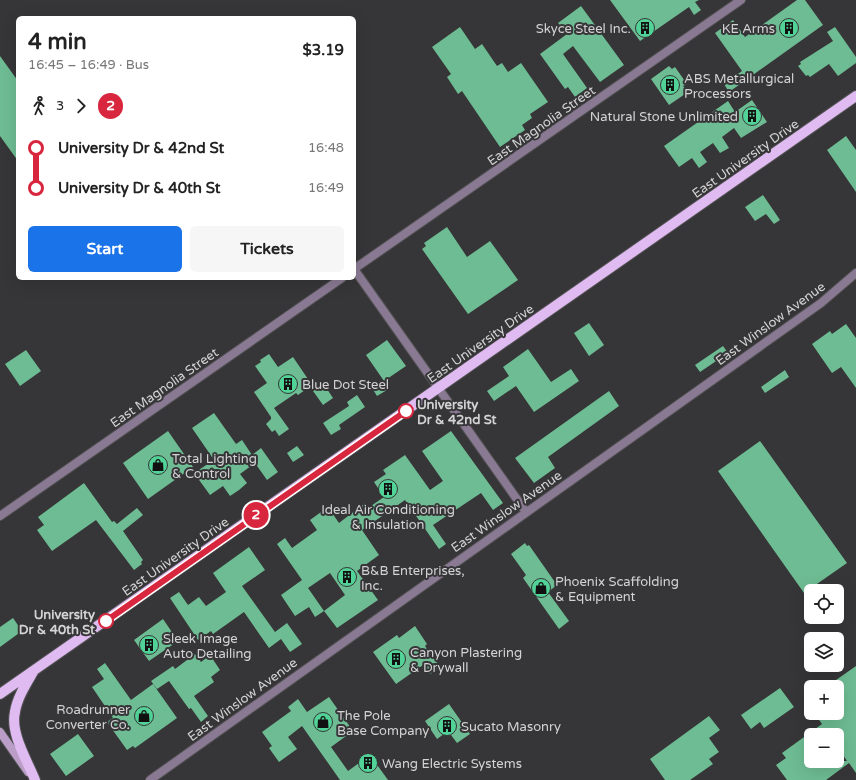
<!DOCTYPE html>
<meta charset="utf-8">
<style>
body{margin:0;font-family:"Varela Round",sans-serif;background:#f6f6f6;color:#222;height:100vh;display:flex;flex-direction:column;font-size:15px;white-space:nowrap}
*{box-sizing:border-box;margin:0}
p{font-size:13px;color:#767676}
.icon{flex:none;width:22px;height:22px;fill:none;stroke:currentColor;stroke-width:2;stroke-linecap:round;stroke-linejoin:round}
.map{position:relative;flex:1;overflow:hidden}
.details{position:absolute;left:16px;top:16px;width:340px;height:264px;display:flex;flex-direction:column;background:#fff;border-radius:6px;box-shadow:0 4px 16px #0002}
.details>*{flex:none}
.badge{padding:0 8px;border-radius:13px;font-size:14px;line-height:26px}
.tools{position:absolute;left:804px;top:584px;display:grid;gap:8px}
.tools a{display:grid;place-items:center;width:40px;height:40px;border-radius:6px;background:#fff;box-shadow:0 4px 16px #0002;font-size:20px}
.map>.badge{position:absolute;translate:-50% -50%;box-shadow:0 0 0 2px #fff}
.legs{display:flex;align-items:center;gap:6px;height:44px;padding:0 12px;font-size:13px}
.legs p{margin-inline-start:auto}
.summary{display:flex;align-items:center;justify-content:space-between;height:68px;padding:0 12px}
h1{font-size:22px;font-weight:700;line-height:30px}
.cta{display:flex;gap:8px;margin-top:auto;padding:8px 12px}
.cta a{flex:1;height:46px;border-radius:6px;background:#1a73e8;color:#fff;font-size:16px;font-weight:700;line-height:46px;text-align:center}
.cta a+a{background:#f6f6f6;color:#222}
ul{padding:0 12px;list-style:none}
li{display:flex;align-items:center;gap:14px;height:40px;font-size:15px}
li i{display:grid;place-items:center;width:6px;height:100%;margin:0 5px;background:currentColor}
li i::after{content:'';width:10px;height:10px;margin:-5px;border:3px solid;border-radius:50%;background:#fff}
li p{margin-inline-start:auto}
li:first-child i{background:linear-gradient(#0000 50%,currentColor 0)}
li:last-child i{background:linear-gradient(currentColor 50%,#0000 0)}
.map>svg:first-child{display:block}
.building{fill:#6ebc93;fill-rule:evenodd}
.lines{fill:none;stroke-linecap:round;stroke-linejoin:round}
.street-casing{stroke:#525153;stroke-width:10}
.secondary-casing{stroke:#525153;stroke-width:10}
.primary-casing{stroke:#525153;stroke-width:12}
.street{stroke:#8a7993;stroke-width:8}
.secondary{stroke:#ba9ec8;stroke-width:8}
.primary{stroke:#dfbbf1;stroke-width:10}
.line-1-casing{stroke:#fff;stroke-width:9}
.line-1{stroke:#d7263d;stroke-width:6}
.stop-1-dot{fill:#fff;stroke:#d7263d;stroke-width:2}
.labels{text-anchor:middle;stroke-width:4;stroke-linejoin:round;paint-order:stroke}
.poi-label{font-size:13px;fill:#d4d3d4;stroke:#363537;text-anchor:start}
.street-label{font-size:13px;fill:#d4d3d4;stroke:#363537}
.stop-label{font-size:13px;font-weight:bold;fill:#d4d3d4;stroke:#363537;text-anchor:start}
</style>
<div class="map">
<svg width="856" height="780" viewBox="0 0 856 780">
<rect width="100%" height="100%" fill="#363537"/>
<path class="building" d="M610 0H699L695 2 701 10 694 15 689 7 640 41Z
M797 0H805L823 25 729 92 724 84 742 71 715 33 733 20 745 37Z
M581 6 624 65 600 82 573 46 563 54 587 88 575 97 568 87 565 89 540 54 567 34 558 23Z
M460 27 475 49 482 44 497 66 502 63 508 72 521 63 548 102 530 114 532 118 522 125 525 130 500 147 462 91 458 94 447 77 451 74 432 47Z
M835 27 856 57V63L838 76 829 64 810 77 808 75 806 76 798 66 801 64 800 62 833 41 827 32Z
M0 56 18 81V161L0 136Z
M669 66 672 69 675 67 687 84 683 86 688 92 669 105 651 79Z
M752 100 767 122 741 138 734 128 722 137 729 148 720 153 713 143 700 152 707 162 699 168 692 158 679 167 664 146 728 101 735 112Z
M846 136 856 150V192L827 150Z
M763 195 780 220 774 224 766 214 755 221 745 207Z
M447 227 467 257 490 241 518 280 468 314 422 249 426 246 424 243Z
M589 323 604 345 589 356 574 333Z
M846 324 856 338V388L841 367 832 373 812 344 830 331 832 334Z
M387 340 406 366 384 381 366 355Z
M723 346 728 353 700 372 695 365Z
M528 349 551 382 571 369 579 381 534 412 516 386 494 401 487 391 509 376 503 367Z
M26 350 41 371 20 386 5 364Z
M269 354 278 367 293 357 312 385 298 395 296 393 274 408 289 429 279 436 275 430 272 432 266 424 271 419V417L254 392 267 383 255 366 261 362 260 360Z
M785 370 789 377 765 393 761 387Z
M381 382 387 390 377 396 372 388Z
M323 383 333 398 323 405 313 391Z
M609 391 619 406 548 457 555 468 534 483 515 458Z
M357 395 365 407 339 425 341 429 331 435 323 423 349 406 347 402Z
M214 413 236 444 242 440 252 455 261 448 278 472 267 480 255 463 240 474 247 483 239 490 230 496 223 486 210 495 194 473 214 460 192 428Z
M168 431 193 467 148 499 123 463Z
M451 431 503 503 493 510 481 493 433 525 446 544 439 549 405 500 362 530 379 555 357 571 378 600 337 628 324 611 345 595 330 573 308 588 324 611 315 617 309 607 295 616 281 595 302 580 277 544 285 538 292 548 317 530 310 520 328 507 339 523 365 503 368 508 384 497 374 482 386 474 383 470 405 455 430 490 443 481 422 451Z
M760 441 847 563 804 593 718 471Z
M297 446 304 455 293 462 287 453Z
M84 483 112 522 114 521 117 524 137 508 143 515 123 531 143 560 141 562 142 564 134 570 96 520 52 551 37 530 44 525 38 517Z
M525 543 527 546 529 545 557 585 548 592 569 621 559 629 523 578 526 575 511 554Z
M249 547 265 570 242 586 275 632 287 623 302 644 290 652 281 639 269 648 244 612 213 634 211 631 198 640 170 598 179 592 188 605 199 597 206 606 226 592 213 573Z
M13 618 22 631 0 647V627Z
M163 619 178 641 149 661 134 640Z
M415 626 427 644 425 646 440 667 430 674 423 665 396 684 373 652 397 635 399 638Z
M195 654 201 662 210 655 220 670 211 677 214 682 194 696 208 716 201 722 191 708 189 709 169 681 157 689 151 681 173 666 175 669Z
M105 663 131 700 153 684 177 718 135 748 133 746 127 750 107 722 113 718 92 687 104 679 97 669Z
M856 666V773L849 763 826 780H787L776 765 786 758 782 753 822 724 814 713H837V687H826ZM811 735H837V746L847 761H811Z
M780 688 794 707 764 728 760 722 751 729 741 715Z
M329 697 353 731 331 747 348 771 370 755 388 780H340L302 726 288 737 297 749 279 762 269 748 272 746 262 732 291 711 288 707 298 699 307 712Z
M449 704 470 734 457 743 448 731 437 739 425 721Z
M709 716 720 730 709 738 719 752 709 759 713 764 690 780H665L650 759Z
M78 734 94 756 66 776 50 754Z"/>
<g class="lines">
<defs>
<path id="street" d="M354 269 741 0
M354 269 526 512
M0 516 342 278
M150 780 821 303 856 273"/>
<path id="secondary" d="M0 732 28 772"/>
<path id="primary" d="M33 672C26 684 17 698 15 712 10 733 27 760 35 780
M0 694 856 96"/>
</defs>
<use href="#street" class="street-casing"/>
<use href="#secondary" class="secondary-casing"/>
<use href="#primary" class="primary-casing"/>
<use href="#street" class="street"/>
<use href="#secondary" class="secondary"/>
<use href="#primary" class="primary"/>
</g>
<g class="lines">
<defs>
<path id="line-1" d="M106 621 406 411"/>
</defs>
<use href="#line-1" class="line-1-casing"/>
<use href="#line-1" class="line-1"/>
</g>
<defs>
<symbol id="building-disc" viewBox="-11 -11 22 22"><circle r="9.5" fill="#51d397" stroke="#363537"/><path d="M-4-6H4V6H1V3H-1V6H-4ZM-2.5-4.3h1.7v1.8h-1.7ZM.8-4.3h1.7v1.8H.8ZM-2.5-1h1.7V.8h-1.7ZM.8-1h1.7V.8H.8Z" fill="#111"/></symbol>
<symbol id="shop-disc" viewBox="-11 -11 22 22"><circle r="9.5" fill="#51d397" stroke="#363537"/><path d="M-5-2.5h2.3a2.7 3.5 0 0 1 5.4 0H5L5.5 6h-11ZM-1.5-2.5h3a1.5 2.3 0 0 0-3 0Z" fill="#111"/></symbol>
</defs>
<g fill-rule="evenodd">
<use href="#building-disc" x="634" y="17" width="22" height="22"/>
<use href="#building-disc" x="778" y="17" width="22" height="22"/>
<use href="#building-disc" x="659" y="74" width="22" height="22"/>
<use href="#building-disc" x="741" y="105" width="22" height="22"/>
<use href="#building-disc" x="277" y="373" width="22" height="22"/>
<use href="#shop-disc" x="147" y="454" width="22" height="22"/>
<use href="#building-disc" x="377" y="478" width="22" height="22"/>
<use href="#building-disc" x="336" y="566" width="22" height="22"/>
<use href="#shop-disc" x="530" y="577" width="22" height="22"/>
<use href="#building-disc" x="138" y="634" width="22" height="22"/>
<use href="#building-disc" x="385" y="648" width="22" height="22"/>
<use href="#shop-disc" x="133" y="705" width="22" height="22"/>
<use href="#shop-disc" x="312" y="711" width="22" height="22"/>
<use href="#building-disc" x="436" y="715" width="22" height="22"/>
<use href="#building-disc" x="357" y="752" width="22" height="22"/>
</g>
<g class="stop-1-dot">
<circle cx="406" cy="411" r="7"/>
<circle cx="106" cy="621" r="7"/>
</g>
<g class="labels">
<g class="poi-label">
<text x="631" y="33" text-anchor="end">Skyce Steel Inc.</text>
<text x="775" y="33" text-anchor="end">KE Arms</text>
<text x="684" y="83">ABS Metallurgical<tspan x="684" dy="15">Processors</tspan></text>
<text x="738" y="121" text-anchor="end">Natural Stone Unlimited</text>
<text x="302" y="389">Blue Dot Steel</text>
<text x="172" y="463">Total Lighting<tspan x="172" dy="15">&amp; Control</tspan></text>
<text x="388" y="514" text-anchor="middle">Ideal Air Conditioning<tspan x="388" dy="15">&amp; Insulation</tspan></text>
<text x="361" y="575">B&amp;B Enterprises,<tspan x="361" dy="15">Inc.</tspan></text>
<text x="555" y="586">Phoenix Scaffolding<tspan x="555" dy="15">&amp; Equipment</tspan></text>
<text x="163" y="643">Sleek Image<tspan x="163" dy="15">Auto Detailing</tspan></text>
<text x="410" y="657">Canyon Plastering<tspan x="410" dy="15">&amp; Drywall</tspan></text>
<text x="130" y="714" text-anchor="end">Roadrunner<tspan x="130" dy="15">Converter Co.</tspan></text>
<text x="337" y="720">The Pole<tspan x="337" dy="15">Base Company</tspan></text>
<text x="461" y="731">Sucato Masonry</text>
<text x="382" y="768">Wang Electric Systems</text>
</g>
<g class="street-label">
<text transform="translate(541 125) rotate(-35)" y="5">East Magnolia Street</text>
<text transform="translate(745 158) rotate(-35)" y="5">East University Drive</text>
<text transform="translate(770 323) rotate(-36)" y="5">East Winslow Avenue</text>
<text transform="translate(480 343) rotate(-35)" y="5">East University Drive</text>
<text transform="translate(164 387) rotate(-35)" y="5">East Magnolia Street</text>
<text transform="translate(506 511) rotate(-35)" y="5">East Winslow Avenue</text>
<text transform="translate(175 556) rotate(-35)" y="5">East University Drive</text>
<text transform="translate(242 699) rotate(-36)" y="5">East Winslow Avenue</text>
</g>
<g class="stop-label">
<text x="417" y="409">University<tspan x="417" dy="15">Dr &amp; 42nd St</tspan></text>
<text x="95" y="619" text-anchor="end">University<tspan x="95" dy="15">Dr &amp; 40th St</tspan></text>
</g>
</g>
</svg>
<div class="tools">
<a><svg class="icon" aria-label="locate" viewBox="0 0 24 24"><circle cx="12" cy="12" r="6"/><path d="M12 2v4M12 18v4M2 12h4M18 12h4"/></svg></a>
<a><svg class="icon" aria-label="layers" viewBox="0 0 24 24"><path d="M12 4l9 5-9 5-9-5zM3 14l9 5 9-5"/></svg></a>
<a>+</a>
<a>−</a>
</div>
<b class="badge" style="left:256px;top:515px;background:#d7263d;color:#fff">2</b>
<section class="details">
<div class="summary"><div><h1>4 min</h1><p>16:45 – 16:49 · Bus</p></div><b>$3.19</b></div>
<div class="legs"><svg class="icon" aria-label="walk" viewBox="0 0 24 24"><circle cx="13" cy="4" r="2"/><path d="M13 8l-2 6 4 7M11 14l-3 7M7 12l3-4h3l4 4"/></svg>3<svg class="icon" aria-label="forward" viewBox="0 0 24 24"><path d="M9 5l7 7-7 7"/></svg><b class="badge" style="background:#d7263d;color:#fff">2</b></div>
<ul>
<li><i style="color:#d7263d"></i><b>University Dr &amp; 42nd St</b><p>16:48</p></li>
<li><i style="color:#d7263d"></i><b>University Dr &amp; 40th St</b><p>16:49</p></li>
</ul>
<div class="cta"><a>Start</a><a>Tickets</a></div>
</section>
</div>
